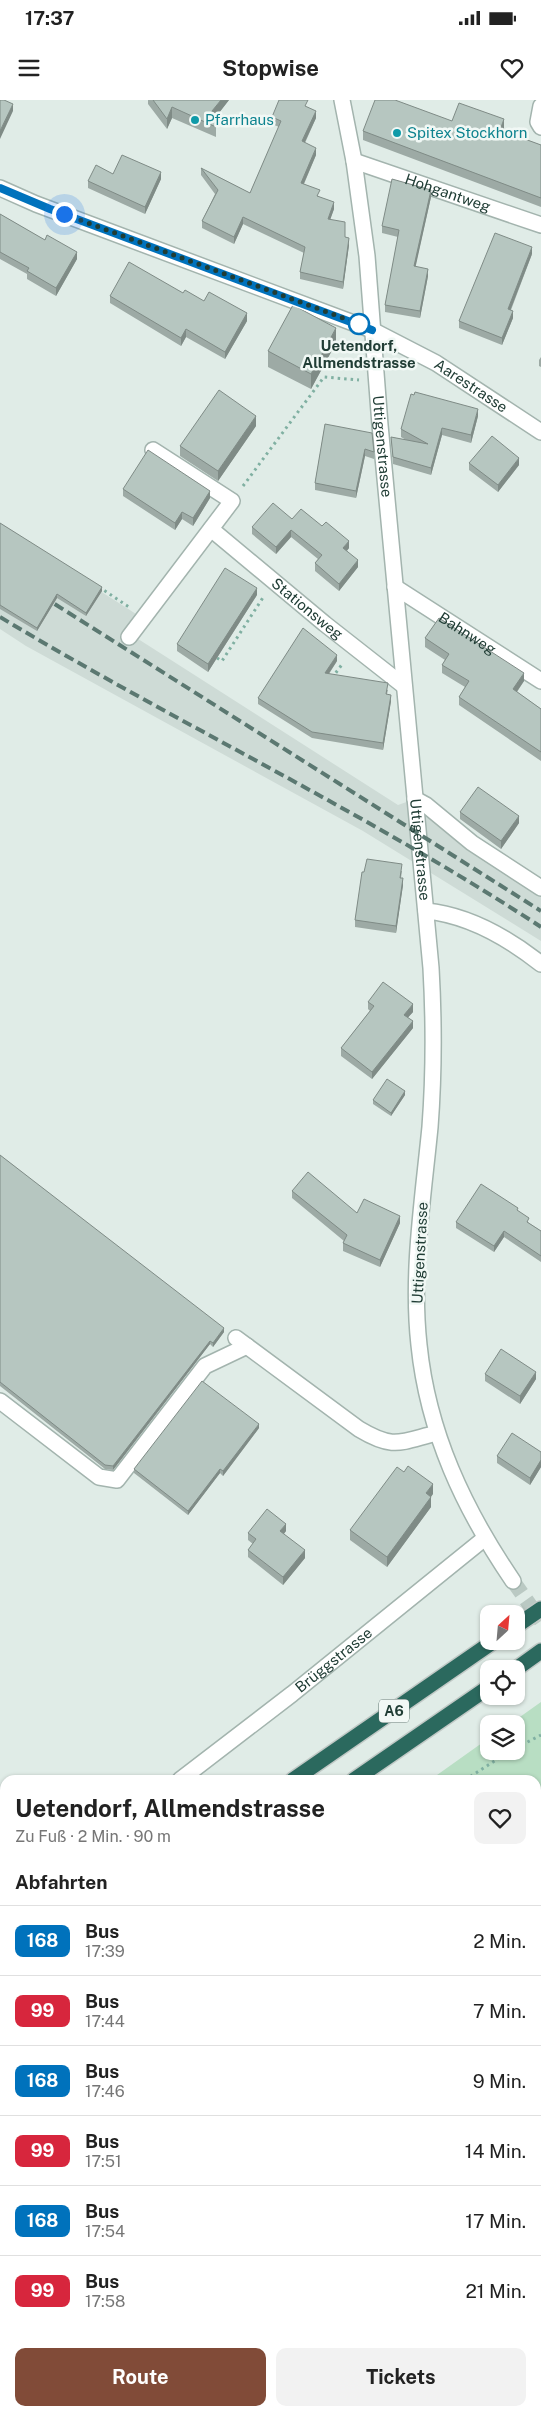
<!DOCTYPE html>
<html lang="de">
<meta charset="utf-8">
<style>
body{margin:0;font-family:"Public Sans",sans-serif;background:#f2f2f2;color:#222;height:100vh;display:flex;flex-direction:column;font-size:19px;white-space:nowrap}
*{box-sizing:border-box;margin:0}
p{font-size:16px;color:#767676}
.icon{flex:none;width:28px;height:28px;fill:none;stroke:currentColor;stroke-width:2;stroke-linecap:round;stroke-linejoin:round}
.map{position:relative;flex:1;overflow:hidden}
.sheet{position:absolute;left:0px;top:1675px;width:541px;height:641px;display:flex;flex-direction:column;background:#fff;border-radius:15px 15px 0 0;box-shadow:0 1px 4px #0004}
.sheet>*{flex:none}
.badge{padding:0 10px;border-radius:8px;font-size:18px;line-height:32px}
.needle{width:32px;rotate:26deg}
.controls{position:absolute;left:480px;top:1505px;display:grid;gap:10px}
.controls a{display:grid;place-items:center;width:45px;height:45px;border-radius:10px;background:#fff;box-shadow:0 1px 4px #0004;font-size:25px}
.you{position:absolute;width:25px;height:25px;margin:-12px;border:4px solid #fff;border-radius:50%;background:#1a73e8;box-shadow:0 0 0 8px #1a73e833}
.map>.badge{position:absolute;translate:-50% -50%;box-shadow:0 0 0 2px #fff}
h2{padding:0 15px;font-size:19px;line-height:45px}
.round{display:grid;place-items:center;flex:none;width:52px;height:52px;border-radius:10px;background:#f2f2f2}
.summary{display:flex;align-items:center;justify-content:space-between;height:85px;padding:0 15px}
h1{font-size:24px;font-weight:700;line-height:38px}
.action{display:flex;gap:10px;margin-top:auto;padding:10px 15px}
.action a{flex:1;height:58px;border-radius:10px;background:#814b38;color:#fff;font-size:20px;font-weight:700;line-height:58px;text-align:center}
.action a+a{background:#f2f2f2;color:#222}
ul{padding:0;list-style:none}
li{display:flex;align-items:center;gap:15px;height:70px;padding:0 15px;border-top:1px solid #e0e0e0}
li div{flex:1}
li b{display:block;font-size:19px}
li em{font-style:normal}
li .badge{min-width:55px;font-weight:700;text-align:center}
.status{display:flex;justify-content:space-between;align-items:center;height:35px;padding:0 25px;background:#fff;direction:ltr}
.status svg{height:14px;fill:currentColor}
header{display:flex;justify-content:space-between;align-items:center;height:65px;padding:0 15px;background:#fff;font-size:22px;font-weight:700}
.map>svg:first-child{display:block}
.built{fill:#cedbd6}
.green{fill:#b8dec3}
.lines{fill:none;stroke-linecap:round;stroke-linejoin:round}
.minor-tunnel{stroke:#bac9c3;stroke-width:15;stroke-dasharray:15 8;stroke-linecap:butt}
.minor-casing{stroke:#a3b4ae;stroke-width:18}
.highway-casing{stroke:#c1c9c6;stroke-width:18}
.path{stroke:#80b0a2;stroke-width:3;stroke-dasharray:2.5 4;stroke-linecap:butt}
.minor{stroke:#fff;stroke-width:15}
.highway{stroke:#2b695e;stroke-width:15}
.rail{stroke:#5b7871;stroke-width:4;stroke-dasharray:10 5;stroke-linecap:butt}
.wall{fill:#9daaa5}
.shaded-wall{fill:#7f8b86}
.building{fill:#b6c6c0;stroke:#7f8b86}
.line-casing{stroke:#fff;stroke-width:11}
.line{stroke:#0072bc;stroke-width:8}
.walk{stroke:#203d35;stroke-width:5;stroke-dasharray:0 9}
.culture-dot{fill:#0f9aa8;stroke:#f1f8f5;stroke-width:2}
.stop-dot{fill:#fff;stroke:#0072bc;stroke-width:2.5}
.labels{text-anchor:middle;stroke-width:5;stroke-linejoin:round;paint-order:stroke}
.shield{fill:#f1f8f5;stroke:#5f756f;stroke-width:1}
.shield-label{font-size:14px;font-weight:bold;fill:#203d35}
.culture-label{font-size:15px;fill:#0d838f;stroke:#f1f8f5;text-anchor:start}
.street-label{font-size:15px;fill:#203d35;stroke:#f1f8f5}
.stop-label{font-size:15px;font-weight:bold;fill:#203d35;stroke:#f1f8f5}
</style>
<div class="status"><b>17:37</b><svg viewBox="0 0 49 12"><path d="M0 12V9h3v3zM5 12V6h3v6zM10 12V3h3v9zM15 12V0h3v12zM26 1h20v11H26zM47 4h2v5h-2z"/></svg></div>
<header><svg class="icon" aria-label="menu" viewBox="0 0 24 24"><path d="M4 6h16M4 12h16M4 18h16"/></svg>Stopwise<svg class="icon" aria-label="heart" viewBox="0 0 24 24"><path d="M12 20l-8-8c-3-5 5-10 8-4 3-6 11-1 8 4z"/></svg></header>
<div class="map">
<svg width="541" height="2316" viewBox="0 0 541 2316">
<rect width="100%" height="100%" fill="#e0ece7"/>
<path class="built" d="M0 427 147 521 135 537 398 705 415 699 541 788V841L363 731 26 546 0 529Z"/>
<path class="green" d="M541 1602V2316H0V1984L5 1980V2311H536V1680H430L489 1638V1651H516V1624H510Z"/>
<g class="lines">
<path class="minor-tunnel" d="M513 1481 541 1521"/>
<defs>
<g id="minor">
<path id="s1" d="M342 0 354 61 367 156 380 325 431 868C434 921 434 974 430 1027 423 1099 411 1173 419 1245 428 1333 464 1409 513 1481"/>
<path d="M541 6 538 22 541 27"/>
<path id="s2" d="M354 61 541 125"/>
<path id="s3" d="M0 88 36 104 372 230 436 263 541 332"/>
<path id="s4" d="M211 429 325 524 404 586"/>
<path id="s5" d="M395 487 541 581"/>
<path d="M129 537 232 401 153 350"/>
<path d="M415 699 426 705 472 743 541 788"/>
<path d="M426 811C469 815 508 838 541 864"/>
<path d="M236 1238 359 1329C394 1350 400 1342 437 1333"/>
<path d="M0 1301 99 1377 117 1380 205 1266 247 1246"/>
<path id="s6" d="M180 1680 292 1594 485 1438"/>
<path d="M0 1816 5 1812"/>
</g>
<path id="highway" d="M516 1526 541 1509
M516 1569 541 1551
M293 1680 494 1541
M354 1680 489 1587
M0 1883 5 1880
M0 1925 5 1922"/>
</defs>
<use href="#minor" class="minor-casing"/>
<use href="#highway" class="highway-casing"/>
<path class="path" d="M243 386 324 277 359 280
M99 487 129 507
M217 558 222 561 264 496
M332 578 343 563
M516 1648 541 1635
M465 1680 510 1651
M0 2145 5 2140
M536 2216 541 2221
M536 2303 541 2302
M354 2311 355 2316
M478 2316 492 2311"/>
<use href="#minor" class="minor"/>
<use href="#highway" class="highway"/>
<path class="rail" d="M42 496 541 811
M0 517C178 624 367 713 541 827"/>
</g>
<path class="wall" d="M148 0H229L214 19 216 27V37L172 18 167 29 148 4Z
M308 7 316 18 305 43 316 55 304 84 334 109 330 119 345 137 349 145 343 189 300 179V172L304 153 243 124 234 144 202 128V121L215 94 201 75V68L250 93 279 27 272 24V17Z
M452 21 504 28 503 31 541 45V107L363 40V31Z
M161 79 145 114 88 88V81Z
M431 97 415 167 428 176 420 218 385 212V205L398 137 382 133V126Z
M0 114 77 159 56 196 27 179V174L0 159Z
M532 154 511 210 513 218 502 245 459 228V221Z
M183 193 247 221 225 259 186 237 181 246 110 203V196Z
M336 243 311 289 268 267V251Z
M541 257V267L539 266V260Z
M478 316 471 343 442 335 431 375 393 364 391 337 406 340 401 337V329Z
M325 324 374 352V359L365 356 356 398 315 390V383Z
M256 326 218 381 180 356V346Z
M469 363 519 365 498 392 469 370Z
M123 389 210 398 193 426 182 419 175 430 123 396Z
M292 419 349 448 347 451 358 467 339 491 315 471V463L318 459 291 437 276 454 252 434V427Z
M0 423 102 491 86 516 57 498 37 531 0 509Z
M257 495 208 572 177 551V544Z
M425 538 524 581 517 592 541 609V661L459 605V597L465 587 442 573V565L445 560 425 547Z
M337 561 329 574 388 590 387 594 391 601 383 650 312 638 258 604V598Z
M460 712 519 723 501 749 460 719Z
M402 771 401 778 403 785 396 833 355 827V820L364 772Z
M368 902 413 912 408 917 413 928 372 979 341 956V948L370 911 368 909Z
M405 995 391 1016 373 1004V1000Z
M0 1055 224 1232 213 1247 210 1244 113 1370 105 1369 0 1286Z
M292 1091 357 1113 400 1123 380 1167 343 1151V1143L344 1141 292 1098Z
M518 1111 529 1123 541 1131V1162L504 1137 494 1152 456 1128V1122Z
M485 1274 536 1279 520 1304 485 1281Z
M259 1328 223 1376 220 1373 188 1415 134 1373V1369Z
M541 1352V1367L530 1385 497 1363V1356Z
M433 1394 431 1397V1407L387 1467 350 1440V1430Z
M286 1431 284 1434 305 1458 283 1485 248 1457V1450L253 1444 248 1440V1433Z"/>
<path class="shaded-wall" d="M221 0H229L212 22V11Z
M13 4V11L0 39V31Z
M172 7V18L167 29V19Z
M316 11V18L302 48V41Z
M504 19V28L500 38V30Z
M316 48V55L301 90V83Z
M161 72V79L145 114V107Z
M431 90V97L414 174V166Z
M334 102V109L328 126V119Z
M243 117V124L234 144V137Z
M349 138V145L343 189V182Z
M532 147V154L508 216V209Z
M77 152V159L56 196V188Z
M428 169V176L420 218V211Z
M513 211V218L502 245V238Z
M247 213V221L225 259V252Z
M336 228V243L311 289V274Z
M186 229V237L181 246V238Z
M478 309V316L471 343V335Z
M256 316V326L218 381V371Z
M442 328V335L431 375V368Z
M365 349V356L356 398V391Z
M519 358V365L498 392V385Z
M210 391V398L193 426V418Z
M182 412V419L175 430V423Z
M291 430V437L276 454V447Z
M349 441V448L343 455V448Z
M358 460V467L339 491V484Z
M102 487V491L86 516V513Z
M257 488V495L208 572V564Z
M57 494V498L37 531V528Z
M337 555V561L325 579V573Z
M524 573V581L513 597V589Z
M391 595V601L383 650V643Z
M519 716V723L501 749V741Z
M403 778V785L396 833V826Z
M413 904V912L404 922V915Z
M413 921V928L372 979V972Z
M405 991V995L391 1016V1013Z
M400 1116V1123L380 1167V1160Z
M504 1131V1137L494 1152V1146Z
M224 1228V1232L213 1247V1243Z
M210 1241V1244L113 1370V1366Z
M536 1272V1279L520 1304V1296Z
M259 1324V1328L223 1376V1371Z
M541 1360V1367L530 1385V1378Z
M220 1369V1373L188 1415V1411Z
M433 1384V1394L426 1403V1393Z
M431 1397V1407L387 1467V1457Z
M286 1424V1431L280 1438V1431Z
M305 1450V1458L283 1485V1477Z"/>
<path class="building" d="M0 0H4L13 4 0 31Z
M153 0H221L212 11 216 27 172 7 167 19Z
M279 0H308L305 6 316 11 302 41 316 48 301 83 320 90 317 96 334 102 328 119 345 122V137L349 138 343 182 300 172 305 147 243 117 234 137 202 121 218 90 201 68 250 93 281 21 272 17Z
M375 0H395L452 21 459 3 504 19 500 30 541 45V98L363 31Z
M122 55 161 72 145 107 88 81 96 65 113 74Z
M392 79 431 90 414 166 428 169 420 211 385 205 399 130 382 126Z
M0 114 45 140 47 135 77 152 56 188 27 171 29 168 0 152Z
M495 133 532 147 508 209 513 211 502 238 459 221Z
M129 162 183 193 185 190 204 201 209 192 247 213 225 252 186 229 181 238 110 196Z
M293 205 336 228 311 274 268 251Z
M219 290 256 316 218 371 180 346Z
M415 292 478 309 471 335 442 328 431 368 393 357 391 337 428 344 401 329 411 294 414 295Z
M325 324 372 333 374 352 365 349 356 391 315 383Z
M492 336 519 358 498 385 469 363Z
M148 350 210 391 193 418 182 412 175 423 123 389Z
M273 403 292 419 301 409 322 426 326 422 349 441 343 448 358 460 339 484 315 463 322 455 291 430 276 447 252 427Z
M0 423 102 487 86 513 57 494 37 528 0 505Z
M225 468 257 488 208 564 177 544Z
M439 518 524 573 513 589 541 609V652L459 597 469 581 442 565 449 554 425 538Z
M303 528 337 555 325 573 388 583 386 594 391 595 383 643 312 632 258 598Z
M478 687 519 716 501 741 460 712Z
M367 759 402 764 400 778H403L396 826 355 820 362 772H364Z
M383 882 413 904 404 915 413 921 372 972 341 948 374 906 368 902Z
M387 979 405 991 391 1013 373 1000Z
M0 1055 224 1228 213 1243 210 1241 113 1366 105 1365 0 1282Z
M308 1072 357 1113 364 1099 400 1116 380 1160 343 1143 347 1135 292 1091Z
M481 1084 518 1108 517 1110 529 1118 527 1122 541 1131V1156L504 1131 494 1146 456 1122Z
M501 1249 536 1272 520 1296 485 1274Z
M202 1281 259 1324 223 1371 220 1369 188 1411 134 1369Z
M512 1333 541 1352V1360L530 1378 497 1356Z
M408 1366 433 1384 426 1393 431 1397 387 1457 350 1430 397 1367 404 1372Z
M267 1409 286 1424 280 1431 305 1450 283 1477 248 1450 256 1439 248 1433Z"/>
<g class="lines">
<defs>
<path id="line" d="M0 88 50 109 372 230"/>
</defs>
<use href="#line" class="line-casing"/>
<use href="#line" class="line"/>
<path class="walk" d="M64 114 359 224"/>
</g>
<g class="culture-dot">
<circle cx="195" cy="20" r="5"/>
<circle cx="397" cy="33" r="5"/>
</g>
<circle class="stop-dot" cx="359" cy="224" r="10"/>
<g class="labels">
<rect class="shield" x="379" y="1599.5" width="30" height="23" rx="4"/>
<g class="shield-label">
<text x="394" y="1616">A6</text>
</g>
<g class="culture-label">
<text x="205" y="25">Pfarrhaus</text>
<text x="407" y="38">Spitex Stockhorn</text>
</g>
<g class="street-label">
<text dy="5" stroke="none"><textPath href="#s2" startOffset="99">Hohgantweg</textPath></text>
<text dy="5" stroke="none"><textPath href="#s3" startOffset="512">Aarestrasse</textPath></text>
<text dy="5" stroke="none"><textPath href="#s1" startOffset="349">Uttigenstrasse</textPath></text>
<text dy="5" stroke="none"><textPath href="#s4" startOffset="125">Stationsweg</textPath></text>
<text dy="5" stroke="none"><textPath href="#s5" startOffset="86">Bahnweg</textPath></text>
<text dy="5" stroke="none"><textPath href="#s1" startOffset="754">Uttigenstrasse</textPath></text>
<text transform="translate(420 1153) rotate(-87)" y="5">Uttigenstrasse</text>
<text dy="5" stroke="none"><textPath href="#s6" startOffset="195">Brüggstrasse</textPath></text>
</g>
<g class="stop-label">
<text x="359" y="251">Uetendorf,<tspan x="359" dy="17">Allmendstrasse</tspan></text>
</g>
</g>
</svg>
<div class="controls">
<a><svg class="needle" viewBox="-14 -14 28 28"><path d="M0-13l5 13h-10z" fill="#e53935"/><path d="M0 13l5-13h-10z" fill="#767676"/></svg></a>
<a><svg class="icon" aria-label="locate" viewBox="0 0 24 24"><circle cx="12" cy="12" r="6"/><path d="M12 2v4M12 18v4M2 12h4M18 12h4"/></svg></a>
<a><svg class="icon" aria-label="layers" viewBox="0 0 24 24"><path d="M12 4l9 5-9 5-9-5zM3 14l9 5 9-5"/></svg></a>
</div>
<div class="you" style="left:64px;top:114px"></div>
<section class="sheet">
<div class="summary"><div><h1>Uetendorf, Allmendstrasse</h1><p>Zu Fuß · 2 Min. · 90 m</p></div><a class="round"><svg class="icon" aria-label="heart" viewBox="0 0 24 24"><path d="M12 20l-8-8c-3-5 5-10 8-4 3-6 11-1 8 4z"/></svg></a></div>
<h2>Abfahrten</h2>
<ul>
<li><span class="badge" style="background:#0072bc;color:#fff">168</span><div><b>Bus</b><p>17:39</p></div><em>2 Min.</em></li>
<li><span class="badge" style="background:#d7263d;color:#fff">99</span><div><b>Bus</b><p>17:44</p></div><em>7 Min.</em></li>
<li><span class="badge" style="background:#0072bc;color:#fff">168</span><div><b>Bus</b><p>17:46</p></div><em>9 Min.</em></li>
<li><span class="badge" style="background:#d7263d;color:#fff">99</span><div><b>Bus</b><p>17:51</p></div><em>14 Min.</em></li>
<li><span class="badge" style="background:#0072bc;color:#fff">168</span><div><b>Bus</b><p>17:54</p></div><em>17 Min.</em></li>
<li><span class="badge" style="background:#d7263d;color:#fff">99</span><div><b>Bus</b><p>17:58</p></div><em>21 Min.</em></li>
</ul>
<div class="action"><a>Route</a><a>Tickets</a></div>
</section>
</div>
